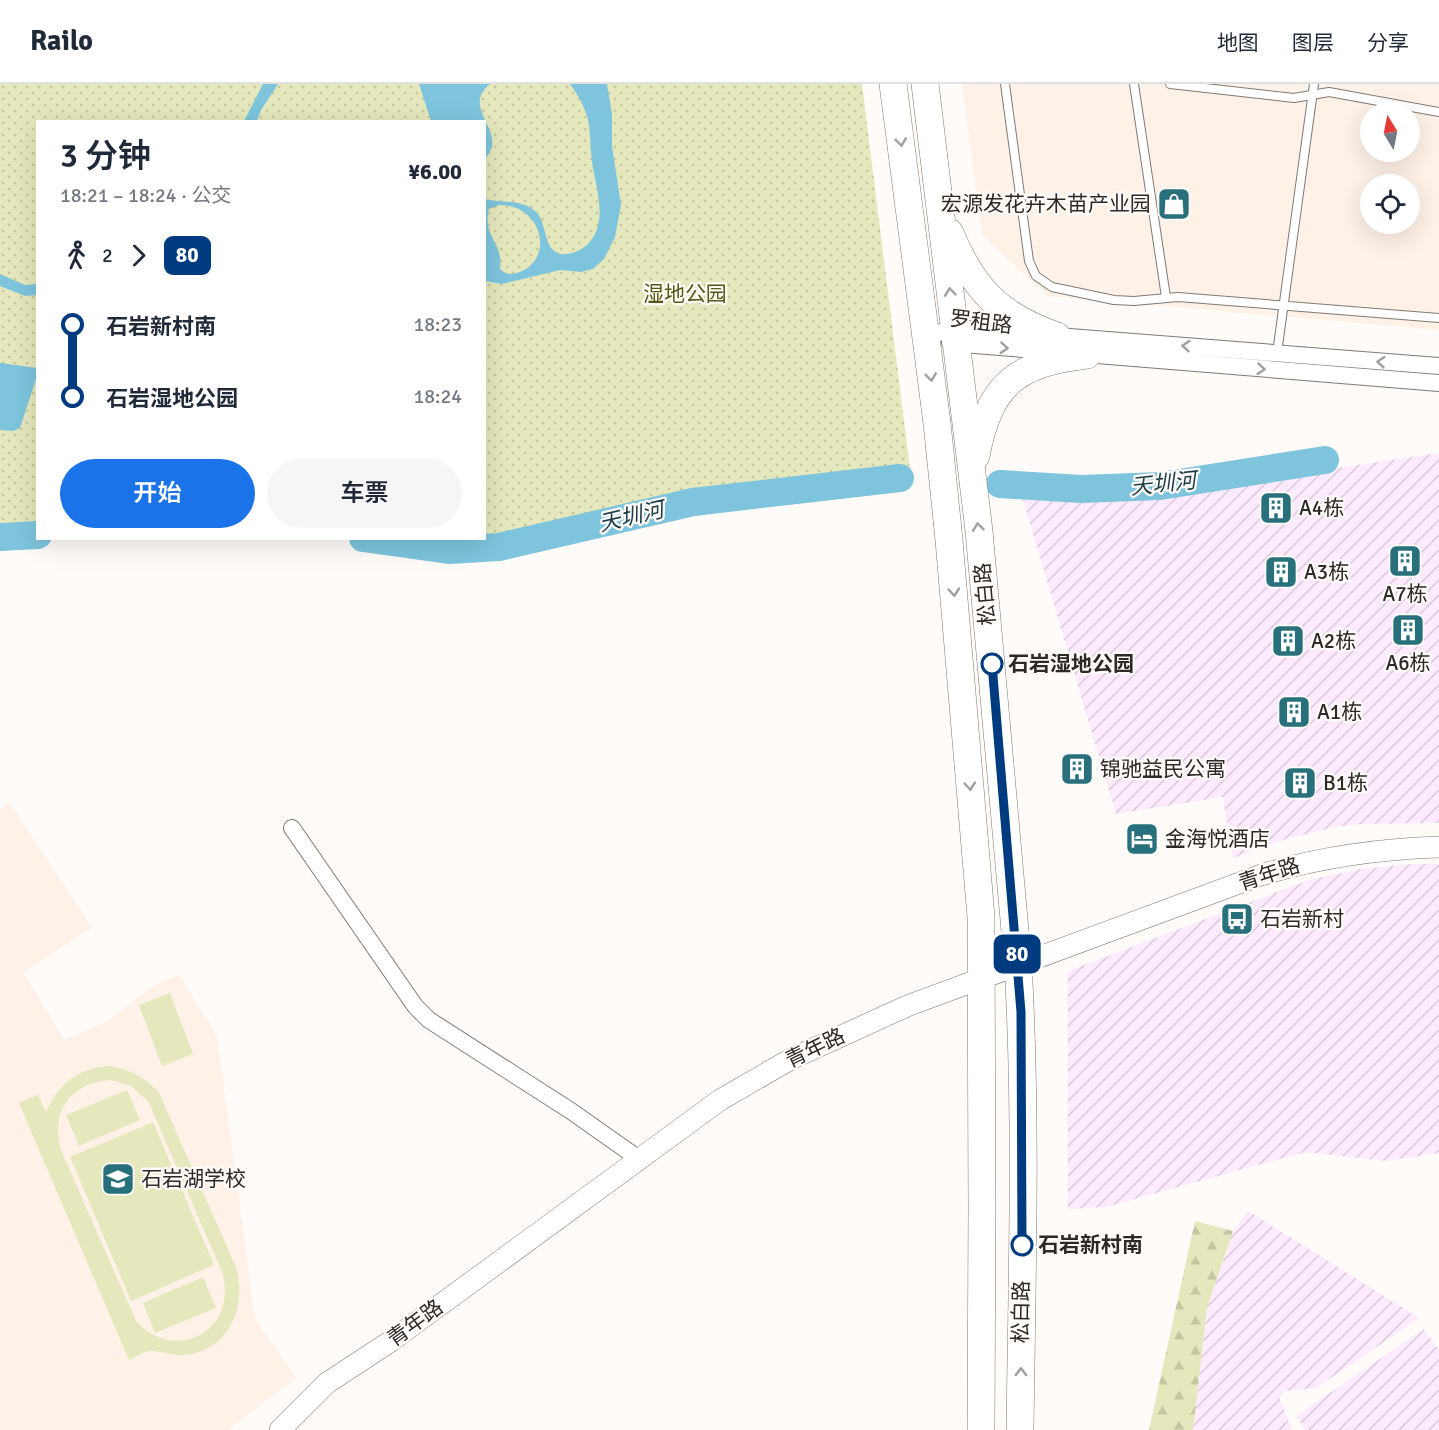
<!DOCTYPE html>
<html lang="zh">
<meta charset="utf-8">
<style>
body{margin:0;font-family:Signika,"Noto Sans SC",sans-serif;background:#f6f6f7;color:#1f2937;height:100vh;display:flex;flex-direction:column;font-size:22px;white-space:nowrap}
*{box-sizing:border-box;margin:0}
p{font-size:20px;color:#747a83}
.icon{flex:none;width:33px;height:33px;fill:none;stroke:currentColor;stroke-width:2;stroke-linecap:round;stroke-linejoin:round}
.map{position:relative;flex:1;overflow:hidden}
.details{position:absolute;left:36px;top:36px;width:450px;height:420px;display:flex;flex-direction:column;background:#fff;border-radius:0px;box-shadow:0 6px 24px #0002}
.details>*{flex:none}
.badge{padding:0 12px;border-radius:9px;font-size:21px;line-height:39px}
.needle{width:39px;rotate:350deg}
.tools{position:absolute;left:1360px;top:18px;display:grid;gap:12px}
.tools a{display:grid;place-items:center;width:60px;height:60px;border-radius:50%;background:#fff;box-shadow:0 6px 24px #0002;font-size:30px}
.map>.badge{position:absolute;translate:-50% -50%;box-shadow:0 0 0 3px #fff}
.legs{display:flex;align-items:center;gap:9px;height:66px;padding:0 24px;font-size:20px}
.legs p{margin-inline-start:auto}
.summary{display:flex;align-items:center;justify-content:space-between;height:102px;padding:0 24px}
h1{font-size:33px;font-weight:600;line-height:45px}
.primary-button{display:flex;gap:12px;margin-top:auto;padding:12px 24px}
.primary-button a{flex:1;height:69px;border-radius:36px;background:#1a73e8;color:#fff;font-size:24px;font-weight:600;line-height:69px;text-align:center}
.primary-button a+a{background:#f6f6f7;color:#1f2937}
ul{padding:0 24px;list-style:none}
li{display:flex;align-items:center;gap:21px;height:72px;font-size:22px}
li i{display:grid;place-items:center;width:9px;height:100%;margin:0 8px;background:currentColor}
li i::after{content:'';width:15px;height:15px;margin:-8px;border:4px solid;border-radius:50%;background:#fff}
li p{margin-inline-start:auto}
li:first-child i{background:linear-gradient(#0000 50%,currentColor 0)}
li:last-child i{background:linear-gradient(currentColor 50%,#0000 0)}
header{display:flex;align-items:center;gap:36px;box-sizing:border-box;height:84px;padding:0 30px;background:#fff;border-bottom:2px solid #e0e1e3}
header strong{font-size:28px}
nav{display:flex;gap:33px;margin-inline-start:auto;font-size:21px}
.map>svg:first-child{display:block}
.built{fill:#fef2e8;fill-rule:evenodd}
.industrial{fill:url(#industrial-furrows)}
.forest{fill:url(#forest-firs)}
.park{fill:url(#park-dots)}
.garden{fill:#e5e8bc;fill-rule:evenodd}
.water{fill:#7dc4dc;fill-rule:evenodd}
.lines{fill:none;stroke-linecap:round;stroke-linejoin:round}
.river{stroke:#7dc4dc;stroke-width:28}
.service-casing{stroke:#817973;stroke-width:10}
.minor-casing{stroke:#817973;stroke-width:18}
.tertiary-casing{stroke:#817973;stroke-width:22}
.primary-casing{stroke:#817973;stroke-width:28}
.service{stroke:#fff;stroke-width:8}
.minor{stroke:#fff;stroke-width:16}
.tertiary{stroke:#fff;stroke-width:21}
.primary{stroke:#fff;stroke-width:27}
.oneway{stroke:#a09f9d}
.line-1-casing{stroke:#fff;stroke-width:14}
.line-1{stroke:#003b80;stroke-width:9}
.stop-1-dot{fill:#fff;stroke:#003b80;stroke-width:3}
.labels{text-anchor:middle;stroke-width:4.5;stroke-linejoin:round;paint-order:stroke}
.poi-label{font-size:21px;fill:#2c2926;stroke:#fefbf8;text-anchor:start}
.park-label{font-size:21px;fill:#565813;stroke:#fefbf8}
.street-label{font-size:21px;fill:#2c2926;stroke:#fefbf8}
.stop-label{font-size:21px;font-weight:bold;fill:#2c2926;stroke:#fefbf8;text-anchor:start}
.water-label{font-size:22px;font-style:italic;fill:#1b3d48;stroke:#fefbf8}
</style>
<header>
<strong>Railo</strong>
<nav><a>地图</a><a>图层</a><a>分享</a></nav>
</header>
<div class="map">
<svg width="1439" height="1346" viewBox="0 0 1439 1346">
<defs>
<pattern id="industrial-furrows" width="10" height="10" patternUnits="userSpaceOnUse" patternTransform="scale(1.5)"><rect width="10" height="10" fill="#fcebfe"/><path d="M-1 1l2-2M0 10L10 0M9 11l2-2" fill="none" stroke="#d8cada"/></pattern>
<pattern id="forest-firs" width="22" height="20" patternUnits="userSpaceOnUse" patternTransform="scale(1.5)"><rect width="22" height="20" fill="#e5e8bc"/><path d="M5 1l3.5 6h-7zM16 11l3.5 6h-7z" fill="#c5c7a1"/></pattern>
<pattern id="park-dots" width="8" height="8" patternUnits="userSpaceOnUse" patternTransform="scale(1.5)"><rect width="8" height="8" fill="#e5e8bc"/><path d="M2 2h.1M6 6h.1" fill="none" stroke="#c5c7a1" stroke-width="1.8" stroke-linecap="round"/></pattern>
</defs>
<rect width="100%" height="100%" fill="#fefbf8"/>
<path class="built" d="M962 0H1439V246L1048 212 982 151ZM1371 28H1410V68H1371ZM1371 100H1410V140H1371Z
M10 719 92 843 24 889 64 956 106 938 153 902 179 891 217 952 255 1235 296 1294 228 1346H0V725Z"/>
<path class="industrial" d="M1439 369V739L1361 740 1335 743 1283 756 1233 774 1223 713 1116 730 1023 416 1176 408Z
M1412 780H1439V1069L1386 1077 1305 1068 1106 1123 1068 1125V887L1309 796 1360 785Z
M1248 1127 1419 1234 1316 1304 1285 1307 1279 1313 1292 1346H1193L1207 1224 1233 1147Z
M1424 1245 1439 1266V1346H1306L1296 1332Z"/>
<path class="forest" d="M1195 1137 1233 1147 1207 1224 1193 1346H1149Z"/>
<path class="park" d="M0 0H862L910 385 691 412 496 457 447 461 403 455 484 454V38H38L37 447 0 448Z"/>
<path class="garden" d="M170 909 193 970 162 982 139 921Z
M110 982C131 986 145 993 159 1009L236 1183C247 1222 230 1265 186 1271 174 1272 156 1266 150 1267 143 1268 135 1273 129 1276L19 1019 38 1011 46 1028C59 999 78 984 110 982ZM110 996 131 1002 148 1017 222 1188C239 1246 176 1281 136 1237L61 1066C50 1028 70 999 110 996Z
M127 1006 140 1036 79 1062 66 1031Z
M153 1038 214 1181 131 1217 70 1073Z
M203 1193 216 1224 155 1249 143 1219Z"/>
<path class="water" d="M263 0H278L261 26 257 37H244Z
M419 0H490C464 21 496 40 492 63 491 67 487 72 485 76L484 38 431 37Z
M570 0H607L612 30V62L621 121 615 153 604 175 593 185 581 188 560 186 502 200 485 197V115C502 120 521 114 536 128 548 139 542 166 561 170 568 171 577 168 583 164 611 144 596 105 592 78 590 63 591 46 587 32 583 20 578 11 570 0ZM499 121C543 120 556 177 517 189 510 191 505 190 500 185 504 158 482 154 489 125Z
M0 190 25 201 37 200V211L25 212 0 202Z
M0 279 37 284V292L20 344 13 347 0 346Z"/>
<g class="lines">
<path class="river" d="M1000 400 1081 405 1160 402 1325 376
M0 453 38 451
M363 454 449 466 499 463 693 418 900 394"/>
<defs>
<path id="service" d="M1005 0 1029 177 1036 192 1052 203 1114 216 1134 217 1178 213 1439 234
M1134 0 1166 213
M1170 0 1294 14 1329 8 1439 28
M1277 269 1314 0"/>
<path id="minor" d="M925 253 955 244 1439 282
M950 259 1439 299
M292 744 415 922 429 936 571 1027 639 1075"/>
<path id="tertiary" d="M280 1346 327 1299 391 1257 720 1016 791 975 907 922 1261 791C1320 773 1377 765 1439 763"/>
<path id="primary" d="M893 0 937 339 949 456 981 833 982 1126 981 1346
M925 0 979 447 1018 880C1027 1035 1022 1191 1020 1346
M950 149C973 205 999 232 1057 252
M976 372C989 301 1016 279 1087 271"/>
</defs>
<use href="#service" class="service-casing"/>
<use href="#minor" class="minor-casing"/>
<use href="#tertiary" class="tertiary-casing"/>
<use href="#primary" class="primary-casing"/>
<use href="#service" class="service"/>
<use href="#minor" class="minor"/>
<use href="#tertiary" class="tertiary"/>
<use href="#primary" class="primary"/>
</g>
<defs><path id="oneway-chevron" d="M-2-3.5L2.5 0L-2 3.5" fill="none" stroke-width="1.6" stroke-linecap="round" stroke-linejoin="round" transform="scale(1.5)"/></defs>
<g class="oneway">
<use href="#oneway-chevron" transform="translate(901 58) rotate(83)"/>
<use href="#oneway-chevron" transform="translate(950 208) rotate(-97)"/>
<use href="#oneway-chevron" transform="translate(1186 262) rotate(-175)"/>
<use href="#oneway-chevron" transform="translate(1004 264) rotate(5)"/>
<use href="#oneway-chevron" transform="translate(1381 278) rotate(-175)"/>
<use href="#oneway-chevron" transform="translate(1261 285) rotate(5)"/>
<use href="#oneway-chevron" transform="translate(931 293) rotate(83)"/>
<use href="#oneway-chevron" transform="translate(978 443) rotate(-97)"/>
<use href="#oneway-chevron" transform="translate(954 508) rotate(85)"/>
<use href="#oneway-chevron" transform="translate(970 702) rotate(85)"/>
<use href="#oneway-chevron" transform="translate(1021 1288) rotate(-89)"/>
</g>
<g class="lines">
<defs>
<path id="line-1" d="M992 580 1021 928 1022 1161"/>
</defs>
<use href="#line-1" class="line-1-casing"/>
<use href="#line-1" class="line-1"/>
</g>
<defs>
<symbol id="shop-square" viewBox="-11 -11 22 22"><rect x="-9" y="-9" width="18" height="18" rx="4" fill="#28707b" stroke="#fefbf8"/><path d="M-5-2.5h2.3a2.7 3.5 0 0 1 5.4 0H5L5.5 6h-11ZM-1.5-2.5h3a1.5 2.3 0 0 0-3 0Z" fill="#fff"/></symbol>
<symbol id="building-square" viewBox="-11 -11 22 22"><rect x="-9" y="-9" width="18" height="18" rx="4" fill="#28707b" stroke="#fefbf8"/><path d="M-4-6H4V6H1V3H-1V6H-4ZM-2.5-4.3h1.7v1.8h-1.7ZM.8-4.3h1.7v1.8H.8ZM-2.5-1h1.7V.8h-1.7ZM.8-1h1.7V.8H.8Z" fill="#fff"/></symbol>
<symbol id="hotel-square" viewBox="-11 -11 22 22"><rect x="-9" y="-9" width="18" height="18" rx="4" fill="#28707b" stroke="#fefbf8"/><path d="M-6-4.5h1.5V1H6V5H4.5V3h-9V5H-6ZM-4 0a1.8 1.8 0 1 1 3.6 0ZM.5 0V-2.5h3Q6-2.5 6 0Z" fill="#fff"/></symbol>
<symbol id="bus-square" viewBox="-11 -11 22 22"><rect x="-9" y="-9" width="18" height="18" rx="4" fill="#28707b" stroke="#fefbf8"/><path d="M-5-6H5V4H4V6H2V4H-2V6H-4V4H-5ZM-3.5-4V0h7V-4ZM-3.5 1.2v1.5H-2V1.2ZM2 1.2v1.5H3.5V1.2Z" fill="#fff"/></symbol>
<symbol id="school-square" viewBox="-11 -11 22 22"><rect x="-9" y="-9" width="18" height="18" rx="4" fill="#28707b" stroke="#fefbf8"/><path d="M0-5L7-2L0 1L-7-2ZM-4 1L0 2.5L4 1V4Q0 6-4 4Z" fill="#fff"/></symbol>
</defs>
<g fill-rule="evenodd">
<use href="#shop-square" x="1155" y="101" width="38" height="38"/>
<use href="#building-square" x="1257" y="405" width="38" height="38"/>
<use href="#building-square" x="1386" y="458" width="38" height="38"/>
<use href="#building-square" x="1262" y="469" width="38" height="38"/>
<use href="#building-square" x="1389" y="527" width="38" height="38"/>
<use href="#building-square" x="1269" y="538" width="38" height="38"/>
<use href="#building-square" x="1275" y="609" width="38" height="38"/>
<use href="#building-square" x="1058" y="666" width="38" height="38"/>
<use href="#building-square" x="1281" y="680" width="38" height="38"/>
<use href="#hotel-square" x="1123" y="736" width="38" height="38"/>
<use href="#bus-square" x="1218" y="816" width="38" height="38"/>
<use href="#school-square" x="99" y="1076" width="38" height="38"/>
</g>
<g class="stop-1-dot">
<circle cx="992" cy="580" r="10"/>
<circle cx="1022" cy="1161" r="10"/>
</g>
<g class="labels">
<g class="poi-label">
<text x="1151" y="127" text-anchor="end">宏源发花卉木苗产业园</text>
<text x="1299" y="431">A4栋</text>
<text x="1304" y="495">A3栋</text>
<text x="1405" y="517" text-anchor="middle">A7栋</text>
<text x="1311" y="564">A2栋</text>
<text x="1408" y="586" text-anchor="middle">A6栋</text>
<text x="1317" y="635">A1栋</text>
<text x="1100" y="692">锦驰益民公寓</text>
<text x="1323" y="706">B1栋</text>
<text x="1165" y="762">金海悦酒店</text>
<text x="1260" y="842">石岩新村</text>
<text x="141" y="1102">石岩湖学校</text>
</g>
<g class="park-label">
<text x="685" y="217">湿地公园</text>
</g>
<g class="street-label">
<text transform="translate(981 238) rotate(7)" y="7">罗租路</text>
<text transform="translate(985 510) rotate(-95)" y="7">松白路</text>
<text transform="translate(1269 790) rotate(-18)" y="7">青年路</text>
<text transform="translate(815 964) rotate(-26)" y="7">青年路</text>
<text transform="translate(1021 1228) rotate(-89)" y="7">松白路</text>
<text transform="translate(415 1239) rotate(-36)" y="7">青年路</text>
</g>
<g class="stop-label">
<text x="1008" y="587">石岩湿地公园</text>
<text x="1038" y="1168">石岩新村南</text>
</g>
<g class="water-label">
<text transform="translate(1163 399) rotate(-6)" y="8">天圳河</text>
<text transform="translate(631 432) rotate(-13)" y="8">天圳河</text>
</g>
</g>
</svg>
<div class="tools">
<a><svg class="needle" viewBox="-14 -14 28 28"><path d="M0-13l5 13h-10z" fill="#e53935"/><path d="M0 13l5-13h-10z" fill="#747a83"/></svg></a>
<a><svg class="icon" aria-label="locate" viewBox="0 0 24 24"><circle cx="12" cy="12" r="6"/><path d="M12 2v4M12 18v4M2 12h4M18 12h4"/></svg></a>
</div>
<b class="badge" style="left:1017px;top:870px;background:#003b80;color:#fff">80</b>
<section class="details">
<div class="summary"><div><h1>3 分钟</h1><p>18:21 – 18:24 · 公交</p></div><b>¥6.00</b></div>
<div class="legs"><svg class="icon" aria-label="walk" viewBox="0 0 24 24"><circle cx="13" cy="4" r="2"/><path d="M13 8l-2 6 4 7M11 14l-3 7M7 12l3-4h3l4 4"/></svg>2<svg class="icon" aria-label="forward" viewBox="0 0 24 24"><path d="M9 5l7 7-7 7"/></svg><b class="badge" style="background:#003b80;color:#fff">80</b></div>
<ul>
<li><i style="color:#003b80"></i><b>石岩新村南</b><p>18:23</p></li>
<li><i style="color:#003b80"></i><b>石岩湿地公园</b><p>18:24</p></li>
</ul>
<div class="primary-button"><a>开始</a><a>车票</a></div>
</section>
</div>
